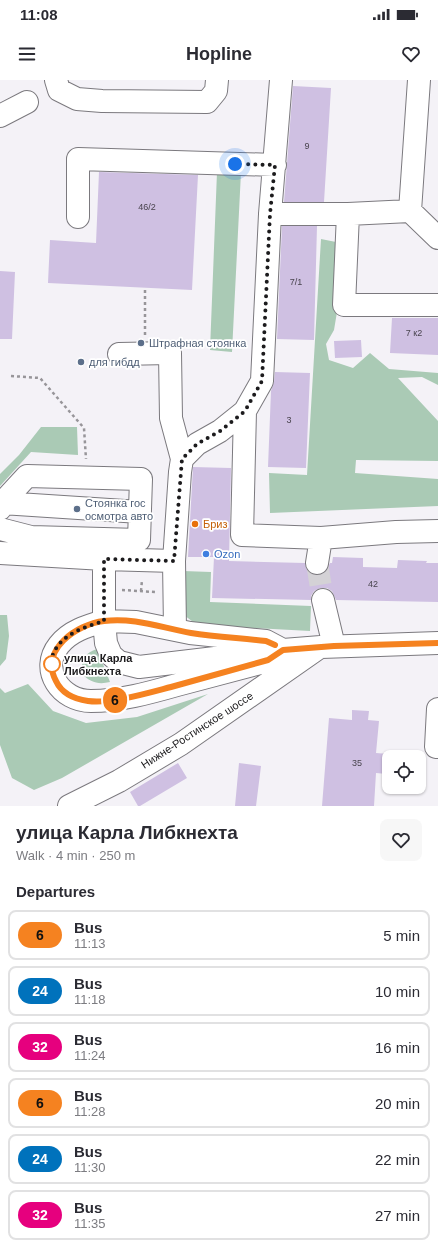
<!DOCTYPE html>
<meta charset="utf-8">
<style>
body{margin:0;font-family:Helvetica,sans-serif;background:#f7f7f7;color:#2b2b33;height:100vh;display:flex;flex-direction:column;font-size:15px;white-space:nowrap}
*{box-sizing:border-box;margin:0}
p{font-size:13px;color:#7c7c81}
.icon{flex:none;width:22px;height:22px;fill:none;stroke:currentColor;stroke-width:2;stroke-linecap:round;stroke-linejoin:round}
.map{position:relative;height:726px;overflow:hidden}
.drawer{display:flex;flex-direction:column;background:#fff;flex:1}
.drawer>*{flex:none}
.badge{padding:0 8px;border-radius:13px;font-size:14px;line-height:26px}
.fabs{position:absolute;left:382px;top:670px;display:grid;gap:8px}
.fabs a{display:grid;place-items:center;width:44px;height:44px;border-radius:8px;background:#fff;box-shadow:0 1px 3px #0004;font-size:20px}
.you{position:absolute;width:20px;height:20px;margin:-10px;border:3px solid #fff;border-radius:50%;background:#1a73e8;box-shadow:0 0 0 6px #1a73e833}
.map>.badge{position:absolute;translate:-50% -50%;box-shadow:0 0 0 2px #fff}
h2{padding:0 16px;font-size:15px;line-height:36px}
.round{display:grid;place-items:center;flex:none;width:42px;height:42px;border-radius:8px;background:#f7f7f7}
.head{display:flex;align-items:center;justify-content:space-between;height:68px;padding:0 16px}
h1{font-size:19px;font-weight:700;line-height:30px}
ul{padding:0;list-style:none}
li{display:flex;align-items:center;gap:12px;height:50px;margin:0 8px 6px;padding:0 8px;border:2px solid #e1e1e2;border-radius:8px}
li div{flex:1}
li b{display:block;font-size:15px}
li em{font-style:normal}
li .badge{min-width:44px;font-weight:700;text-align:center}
.status{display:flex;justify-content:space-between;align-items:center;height:28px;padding:0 20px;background:#fff;direction:ltr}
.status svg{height:11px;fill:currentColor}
header{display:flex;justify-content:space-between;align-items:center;height:52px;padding:0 16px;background:#fff;font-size:18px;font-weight:700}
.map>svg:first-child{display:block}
.green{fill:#aacab5}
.building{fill:#cfc0e2}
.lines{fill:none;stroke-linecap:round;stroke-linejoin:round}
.minor-tunnel{stroke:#d4d2d6;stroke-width:22;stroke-dasharray:22 11;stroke-linecap:butt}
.minor-casing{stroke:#7b797e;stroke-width:24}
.path{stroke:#979599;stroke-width:2.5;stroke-dasharray:3 3;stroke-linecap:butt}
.minor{stroke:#fff;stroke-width:22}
.line-casing{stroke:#fff;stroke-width:9}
.line{stroke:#f58220;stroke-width:6}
.walk{stroke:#1c1b1d;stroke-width:4;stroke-dasharray:0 7.2}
.service-dot{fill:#5c6f8a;stroke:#fff;stroke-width:1.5}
.food-dot{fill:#e8710a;stroke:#fff;stroke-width:1.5}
.shop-dot{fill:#3f7fe0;stroke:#fff;stroke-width:1.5}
.stop-dot{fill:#fff;stroke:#f58220;stroke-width:2}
.labels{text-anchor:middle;stroke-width:3.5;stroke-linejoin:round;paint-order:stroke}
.number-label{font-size:9px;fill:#49444e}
.service-label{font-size:11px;fill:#4e5e75;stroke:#fff;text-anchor:start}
.food-label{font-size:11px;fill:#c56008;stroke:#fff;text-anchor:start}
.shop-label{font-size:11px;fill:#366cbe;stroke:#fff;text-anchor:start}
.stop-label{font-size:11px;font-weight:bold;fill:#1c1b1d;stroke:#fff;text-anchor:start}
.street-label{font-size:11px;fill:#1c1b1d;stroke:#fff}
</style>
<div class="status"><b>11:08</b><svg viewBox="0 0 49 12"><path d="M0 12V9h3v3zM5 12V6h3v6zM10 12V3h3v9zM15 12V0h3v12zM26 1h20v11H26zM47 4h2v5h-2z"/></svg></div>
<header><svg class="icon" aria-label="menu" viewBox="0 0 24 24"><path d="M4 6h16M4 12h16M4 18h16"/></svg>Hopline<svg class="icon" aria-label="heart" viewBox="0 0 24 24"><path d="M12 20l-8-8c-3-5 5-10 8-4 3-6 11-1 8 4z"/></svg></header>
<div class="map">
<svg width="438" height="726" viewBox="0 0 438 726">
<rect width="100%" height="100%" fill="#f4f2f7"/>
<path class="green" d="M217 92H241L232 272 210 270Z
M321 159 336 162 337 232 334 250 326 264 329 280 353 288 370 273 389 289 438 293V305L422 297 398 298 438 341V381L356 380 355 393 438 399V426L270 433 269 393 307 395Z
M41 347H77L78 375 31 372 0 406V394L19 375Z
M183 491 211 492 210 522 311 526 310 551 197 545 184 535Z
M0 535H7L9 556 6 579 0 586Z
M97 569 110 602C98 605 90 602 82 594 81 581 84 573 97 569Z
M28 604 53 631 86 643 137 637 208 614 62 698 34 710 12 698 0 665V608L5 613Z"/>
<path class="building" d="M293 6 331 8 324 122H284Z
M99 92 198 95 192 210 48 203 50 160 96 163Z
M282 146H317L314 260 277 259Z
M0 191 15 192 12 259H0Z
M392 238H438V275L390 273Z
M361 260 362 277 335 278 334 261Z
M275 292 310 293 306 388 268 387 271 311 274 302Z
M193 387 231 388 229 481 305 483 306 488 309 492 315 495H321L326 491 330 483H332L333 477 363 478V487L397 488 398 480 427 481 426 483H438V522L336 520 332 511 327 508H320L314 511 311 516V520L212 518 214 477H188Z
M352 630 369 631 368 640 379 641 376 673 389 674 387 694 376 693 374 726H322L329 638 352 640Z
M178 683 187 698 140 726H138L130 712Z
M239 683 261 686 256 726H235Z"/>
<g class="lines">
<path class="minor-tunnel" d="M317 483 323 520"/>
<defs>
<path id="minor" d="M56 0 59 10 77 19 102 21 207 22 216 11 217 0
M0 36 27 22
M410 131 419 0
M270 134H348L410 131 438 158
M348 134 344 225H438
M78 137V79L275 85
M119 274 170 273 171 338 182 379
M245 331 242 455 321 458 396 452 438 451
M0 429 2 423 140 432
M0 449 31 457 139 460 141 399 27 396 2 423
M0 473 104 479 174 481
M104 479V541L106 563 111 575 119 582 139 587 283 570 321 567 438 563
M317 483 321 458
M323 520 334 566
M104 541 136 542 190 553 266 561 283 570 268 581C237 589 207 597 177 605 149 613 120 621 91 621 61 621 39 590 59 565 70 551 87 546 104 541Z
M175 549 174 481 180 392 182 379 197 364 220 351 245 331 262 301 270 134 281 0
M438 629 436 667H438
M69 726 119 701 181 664 320 567"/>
</defs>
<use href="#minor" class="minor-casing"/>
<path class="path" d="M145 255V208
M11 296 40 298 84 348 86 379
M122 510 155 512
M141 511 142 500"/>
<use href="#minor" class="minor"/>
</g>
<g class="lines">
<defs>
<path id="line" d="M275 565 266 561C241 558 216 557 191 553 162 548 134 537 104 541 77 544 39 570 56 601 62 614 74 619 88 621 111 624 148 613 171 607 203 598 235 589 268 580L283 570 334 566 438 563"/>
</defs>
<use href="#line" class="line-casing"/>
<use href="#line" class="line"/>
<path class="walk" d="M52 584 51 590C51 586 51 581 52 577 59 555 84 547 104 541V479L174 481 182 379 197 364 220 351 245 331 262 301 270 134 275 85 235 84"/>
</g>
<g class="service-dot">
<circle cx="141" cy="263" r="4"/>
<circle cx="81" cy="282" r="4"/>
<circle cx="77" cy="429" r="4"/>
</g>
<circle class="food-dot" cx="195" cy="444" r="4"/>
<circle class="shop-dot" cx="206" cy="474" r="4"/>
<circle class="stop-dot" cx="52" cy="584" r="8"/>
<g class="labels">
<g class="number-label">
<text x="307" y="69">9</text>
<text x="147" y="130">46/2</text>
<text x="296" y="205">7/1</text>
<text x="414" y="256">7 к2</text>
<text x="289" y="343">3</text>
<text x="373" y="507">42</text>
<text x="357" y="686">35</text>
</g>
<g class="service-label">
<text x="149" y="267">Штрафная стоянка</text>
<text x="89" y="286">для гибдд</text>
<text x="85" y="427">Стоянка гос<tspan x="85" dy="13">осмотра авто</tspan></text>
</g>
<g class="food-label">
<text x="203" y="448">Бриз</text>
</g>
<g class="shop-label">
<text x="214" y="478">Ozon</text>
</g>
<g class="stop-label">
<text x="64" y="582">улица Карла<tspan x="64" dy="13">Либкнехта</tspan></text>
</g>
<g class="street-label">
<text transform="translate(197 650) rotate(-33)" y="4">Нижне-Ростинское шоссе</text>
</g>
</g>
</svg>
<div class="fabs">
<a><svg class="icon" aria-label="locate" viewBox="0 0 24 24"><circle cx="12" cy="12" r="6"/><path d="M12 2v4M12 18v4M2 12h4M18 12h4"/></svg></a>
</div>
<div class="you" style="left:235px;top:84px"></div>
<b class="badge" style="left:115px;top:620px;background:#f58220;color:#111">6</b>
</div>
<section class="drawer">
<div class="head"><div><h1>улица Карла Либкнехта</h1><p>Walk · 4 min · 250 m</p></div><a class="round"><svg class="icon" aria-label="heart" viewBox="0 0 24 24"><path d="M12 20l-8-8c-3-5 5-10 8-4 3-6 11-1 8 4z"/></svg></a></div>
<h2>Departures</h2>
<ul>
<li><span class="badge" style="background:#f58220;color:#111">6</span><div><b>Bus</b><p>11:13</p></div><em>5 min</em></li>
<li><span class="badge" style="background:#0072bc;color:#fff">24</span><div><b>Bus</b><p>11:18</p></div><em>10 min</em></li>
<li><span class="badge" style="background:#e6007e;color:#fff">32</span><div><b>Bus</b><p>11:24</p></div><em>16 min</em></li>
<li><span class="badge" style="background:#f58220;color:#111">6</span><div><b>Bus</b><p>11:28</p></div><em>20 min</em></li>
<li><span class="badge" style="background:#0072bc;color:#fff">24</span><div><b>Bus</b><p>11:30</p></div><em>22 min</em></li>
<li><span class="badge" style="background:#e6007e;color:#fff">32</span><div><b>Bus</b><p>11:35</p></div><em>27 min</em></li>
</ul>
</section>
